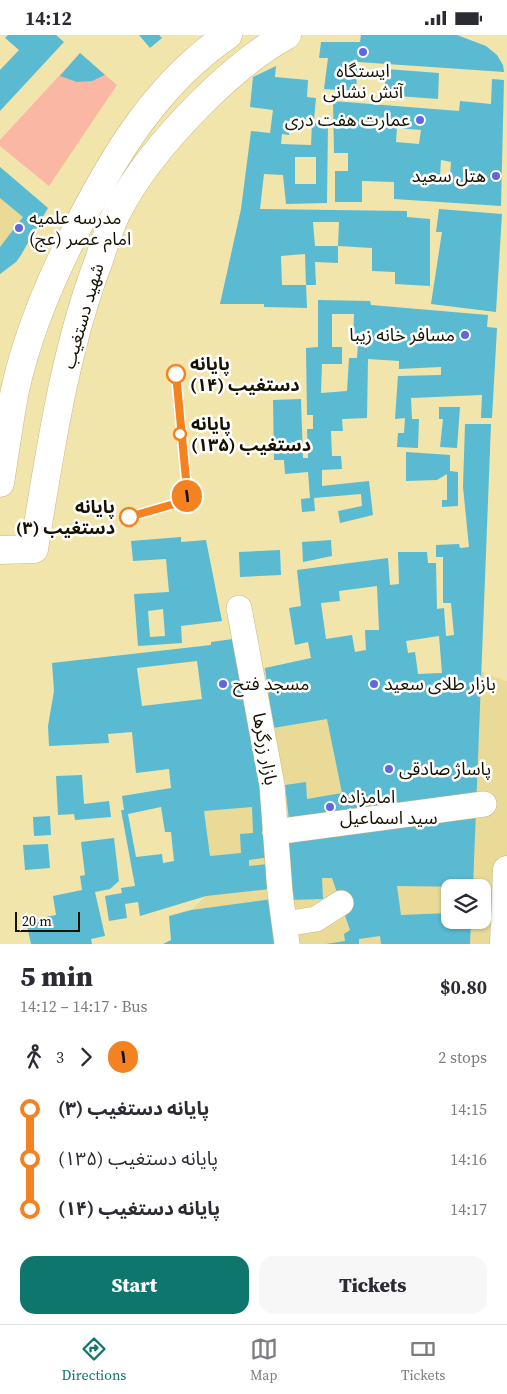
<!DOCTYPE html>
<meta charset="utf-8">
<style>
body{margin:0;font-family:"Source Serif 4","Noto Sans Arabic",serif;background:#f7f7f7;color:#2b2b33;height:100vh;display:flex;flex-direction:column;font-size:19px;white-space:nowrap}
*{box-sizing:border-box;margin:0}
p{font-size:16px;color:#7c7c81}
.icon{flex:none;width:28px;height:28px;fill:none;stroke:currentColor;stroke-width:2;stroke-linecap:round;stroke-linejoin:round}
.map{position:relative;height:909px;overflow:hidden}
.side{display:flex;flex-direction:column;background:#fff;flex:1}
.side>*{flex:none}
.badge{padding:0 10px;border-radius:16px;font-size:18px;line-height:32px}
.controls{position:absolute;left:441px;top:844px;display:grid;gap:10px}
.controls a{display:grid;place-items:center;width:50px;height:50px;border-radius:10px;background:#fff;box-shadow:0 1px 4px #0004;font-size:25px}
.scale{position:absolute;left:15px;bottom:12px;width:65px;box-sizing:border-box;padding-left:5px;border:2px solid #171200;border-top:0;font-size:14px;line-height:18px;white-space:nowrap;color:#171200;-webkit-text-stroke:4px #fff;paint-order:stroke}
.map>.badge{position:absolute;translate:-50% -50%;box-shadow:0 0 0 2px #fff}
.legs{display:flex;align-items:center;gap:8px;height:55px;padding:0 20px;font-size:16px}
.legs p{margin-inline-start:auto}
.overview{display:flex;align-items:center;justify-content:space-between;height:85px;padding:0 20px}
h1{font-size:28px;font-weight:800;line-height:38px}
.button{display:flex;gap:10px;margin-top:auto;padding:10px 20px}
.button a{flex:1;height:58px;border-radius:15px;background:#0f766e;color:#fff;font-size:20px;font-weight:800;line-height:58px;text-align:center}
.button a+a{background:#f7f7f7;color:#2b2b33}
ul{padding:0 20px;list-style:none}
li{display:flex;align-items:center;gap:18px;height:50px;font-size:19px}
li i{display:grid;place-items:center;width:8px;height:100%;margin:0 6px;background:currentColor}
li i::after{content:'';width:12px;height:12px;margin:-6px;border:4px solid;border-radius:50%;background:#fff}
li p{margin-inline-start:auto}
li:first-child i{background:linear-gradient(#0000 50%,currentColor 0)}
li:last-child i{background:linear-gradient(currentColor 50%,#0000 0)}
.status{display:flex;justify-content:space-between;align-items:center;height:35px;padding:0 25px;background:#fff;direction:ltr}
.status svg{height:14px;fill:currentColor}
.dock{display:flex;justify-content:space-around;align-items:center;height:70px;border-top:1px solid #e1e1e2;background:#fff;font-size:14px;color:#7c7c81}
.dock a{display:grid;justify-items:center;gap:2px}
.dock .selected{color:#0f766e}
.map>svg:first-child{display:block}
.built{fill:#e9da98;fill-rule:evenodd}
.green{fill:#fab8a4}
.building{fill:#59bad2;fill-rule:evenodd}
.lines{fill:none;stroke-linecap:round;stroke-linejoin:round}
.street-casing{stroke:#c7ba82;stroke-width:26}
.secondary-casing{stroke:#c7ba82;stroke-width:29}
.street{stroke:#fff;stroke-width:25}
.secondary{stroke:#fff;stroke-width:28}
.line-1-casing{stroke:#fff;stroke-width:11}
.line-1{stroke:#f58220;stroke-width:8}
.poi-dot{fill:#6066de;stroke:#fff;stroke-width:2}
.stop-1-dot{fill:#fff;stroke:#f58220;stroke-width:2.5}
.labels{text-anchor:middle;stroke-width:5;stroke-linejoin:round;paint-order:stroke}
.poi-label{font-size:18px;fill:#171200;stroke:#fff;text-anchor:start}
.street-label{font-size:18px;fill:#171200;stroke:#fff}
.stop-label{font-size:18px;font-weight:bold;fill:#171200;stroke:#fff;text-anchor:start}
</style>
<div class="status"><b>14:12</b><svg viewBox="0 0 49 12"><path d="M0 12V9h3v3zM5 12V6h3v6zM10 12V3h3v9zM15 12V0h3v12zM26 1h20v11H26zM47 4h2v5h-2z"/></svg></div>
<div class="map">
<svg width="507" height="909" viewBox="0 0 507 909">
<rect width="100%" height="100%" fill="#f2e5ab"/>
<path class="built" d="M0 132 48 173 21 220 16 227 0 239Z
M365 595H405L408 618 415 617 418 639 481 637 507 646V909H194L191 875 206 861 203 822 210 820 202 768 245 640 265 633 366 615ZM450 852H482V885H450Z"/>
<path class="green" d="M80 18 117 50 49 151 0 111V105Z"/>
<path class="building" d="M8 0H56L64 7 0 76V35L19 15 5 3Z
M139 0H159L162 3 150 13Z
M361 0H457L486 11 497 20 503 30 504 37 358 27 356 56 324 54 328 23H319L321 7H360Z
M80 18 105 40 92 46 77 47 60 41Z
M276 31 275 42 308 45 307 62 316 63 314 85 290 83 289 100 282 99 281 109 311 110 312 88 328 89 327 168 286 169 283 140 264 139 260 174 407 176V182L430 184V251L395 249V237L372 236V213L338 211 339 187H313L315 211H338V228L315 227 316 250H306L307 273 264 272V269H220L241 174 251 96 270 98 273 75 250 72 253 42ZM295 122H316V149H295ZM305 219 306 250H282L281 221Z
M386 34 439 38 438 64 384 60Z
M492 44 504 45 501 171 394 164V147L362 146V167H335V136H348V118H334L333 66 459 76 460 66 491 69ZM397 93 421 95 419 109 396 107ZM441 125 451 127 450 142H440Z
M0 132 48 173 21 220 16 227 0 239V212L23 182 0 163Z
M439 174 502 179 496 277 431 269 442 197H436Z
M318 265 370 266 371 270 488 280 487 292 497 293 492 383H481L482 360 411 363 412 384H419L418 413 397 412 398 398H404L405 383 395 384 398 341 441 340V332L399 334V326L368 324 367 383 342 384 343 396H331L332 421H341L342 434 322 435V451L369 446 373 480 340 488 338 476 362 471 361 459 314 463 315 476 302 477 301 464 310 463 308 437 285 439 284 425H274L273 365 301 364 303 423H308L307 394H313V380H307L306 313 318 312ZM332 279H354L353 308 358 309 357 323H349L347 356 321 358 322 329H342V312H332Z
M439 372H460L457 413 440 412 443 384H439Z
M465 389H491L473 852 397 851 401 880 450 878V885H471L470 909H381L380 901 359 904V909H326L345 906 344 899 350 895 332 843H322L323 864 289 865V785L285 750 306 747 307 764 342 758 327 684 273 693 265 633 311 623 308 607 295 610 289 573 301 571 297 535 388 523 390 550 399 549 398 517H427L428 528H436L437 574 444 573 446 601 454 600 451 568H443V522H436V510L459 509 460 513 469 512 463 452ZM377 551 379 595H365L366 615 355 617 352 600 326 604 321 568 340 566 339 556ZM439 601 442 638 418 639 415 617 408 618 406 606Z
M406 417 450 420V436L458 437V471L442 472V465H447V439L437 445 406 446Z
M181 502V507L206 505 222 586 181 591 182 608 138 611 134 559 169 557 166 524 133 526 131 506ZM163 574 165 601 150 602 148 576Z
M331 505 332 521 303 527 302 507Z
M280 515 281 540 240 542 239 517Z
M240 603 271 822 249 825V831L268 829 270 854 206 861 140 881 138 867 125 869 127 883 109 886 105 861 122 858 121 853 135 851 121 775H124L122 761 171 753 169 734 136 738 132 697 108 699 109 708 49 711 48 691 54 656 52 628 211 610V607ZM197 626 202 664 142 671 137 633ZM161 772 165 797H171L174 826 163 828 162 819 136 822 128 779ZM252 772 253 798 240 799 241 818 210 821 204 776Z
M82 740 84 769 109 766 111 782 75 785 74 779 58 780 56 741Z
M50 781 51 800 34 801 33 782Z
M114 803 119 846 110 854 95 857 105 901 91 904 92 909H31L26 886 56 880 53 861 82 855 80 841 85 840 81 807Z
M48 809 50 833 25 835 23 810Z
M272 864 277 909H163L171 905 169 881 191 875Z"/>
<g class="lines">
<defs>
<path id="street" d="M239 573 272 750 280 857 287 909
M275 797 484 769
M285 889 316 884 341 868"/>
<path id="secondary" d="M0 448C5 417 9 386 15 355 27 301 49 248 74 199 112 123 156 49 228 0
M0 515 34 514C50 417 64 317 99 225 104 210 109 194 116 179 137 137 168 101 201 68 227 42 254 18 287 0
M504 909 507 835"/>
</defs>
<use href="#street" class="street-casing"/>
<use href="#secondary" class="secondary-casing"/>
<use href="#street" class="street"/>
<use href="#secondary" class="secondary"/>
</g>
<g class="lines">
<defs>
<path id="line-1" d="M129 482 188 465 176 339"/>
</defs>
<use href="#line-1" class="line-1-casing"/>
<use href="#line-1" class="line-1"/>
</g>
<g class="poi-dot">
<circle cx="363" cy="17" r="5"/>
<circle cx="420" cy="85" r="5"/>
<circle cx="496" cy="141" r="5"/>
<circle cx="19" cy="193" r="5"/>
<circle cx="465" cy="300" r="5"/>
<circle cx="223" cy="649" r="5"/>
<circle cx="374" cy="649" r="5"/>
<circle cx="389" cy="734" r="5"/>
<circle cx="330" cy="772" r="5"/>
</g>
<g class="stop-1-dot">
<circle cx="176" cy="339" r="9"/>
<circle cx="180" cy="399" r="6"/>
<circle cx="129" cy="482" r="9"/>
</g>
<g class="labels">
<g class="poi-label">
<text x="363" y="42" text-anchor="middle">ایستگاه<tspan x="363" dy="21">آتش نشانی</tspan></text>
<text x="410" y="91" text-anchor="end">عمارت هفت دری</text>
<text x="486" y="147" text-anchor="end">هتل سعيد</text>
<text x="29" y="189">مدرسه علمیه<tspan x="29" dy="21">امام عصر (عج)</tspan></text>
<text x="455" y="306" text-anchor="end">مسافر خانه زیبا</text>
<text x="233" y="655">مسجد فتح</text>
<text x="384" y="655">بازار طلای سعید</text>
<text x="399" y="740">پاساژ صادقی</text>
<text x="340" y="768">امامزاده<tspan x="340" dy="21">سید اسماعیل</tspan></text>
</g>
<g class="street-label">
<text transform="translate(83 281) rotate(-74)" y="6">شهید دستغیب</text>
<text transform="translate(265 714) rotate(80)" y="6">بازار زرگرها</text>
</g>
<g class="stop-label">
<text x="190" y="335">پایانه<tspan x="190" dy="21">دستغیب (۱۴)</tspan></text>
<text x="191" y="395">پایانه<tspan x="191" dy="21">دستغیب (۱۳۵)</tspan></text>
<text x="115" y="478" text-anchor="end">پایانه<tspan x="115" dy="21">دستغیب (۳)</tspan></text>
</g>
</g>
</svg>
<div class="controls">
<a><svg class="icon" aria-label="layers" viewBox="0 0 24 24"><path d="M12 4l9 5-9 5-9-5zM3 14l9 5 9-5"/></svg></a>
</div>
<div class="scale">20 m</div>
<b class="badge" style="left:187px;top:461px;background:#f58220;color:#111">۱</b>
</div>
<section class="side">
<div class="overview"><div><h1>5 min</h1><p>14:12 – 14:17 · Bus</p></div><b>$0.80</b></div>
<div class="legs"><svg class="icon" aria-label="walk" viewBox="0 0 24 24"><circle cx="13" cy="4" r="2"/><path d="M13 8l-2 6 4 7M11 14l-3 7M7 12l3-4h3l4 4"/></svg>3<svg class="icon" aria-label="forward" viewBox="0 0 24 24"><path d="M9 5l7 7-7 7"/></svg><b class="badge" style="background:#f58220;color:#111">۱</b><p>2 stops</p></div>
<ul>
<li><i style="color:#f58220"></i><b>پایانه دستغیب (۳)</b><p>14:15</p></li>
<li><i style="color:#f58220"></i><span>پایانه دستغیب (۱۳۵)</span><p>14:16</p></li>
<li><i style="color:#f58220"></i><b>پایانه دستغیب (۱۴)</b><p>14:17</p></li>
</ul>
<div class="button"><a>Start</a><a>Tickets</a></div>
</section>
<nav class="dock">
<a class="selected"><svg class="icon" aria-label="directions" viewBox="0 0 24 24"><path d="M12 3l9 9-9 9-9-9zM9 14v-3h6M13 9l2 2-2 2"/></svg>Directions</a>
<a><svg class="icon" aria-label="map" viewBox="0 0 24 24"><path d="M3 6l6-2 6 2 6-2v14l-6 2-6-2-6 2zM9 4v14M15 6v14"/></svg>Map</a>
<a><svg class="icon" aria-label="tickets" viewBox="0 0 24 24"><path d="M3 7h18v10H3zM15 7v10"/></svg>Tickets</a>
</nav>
